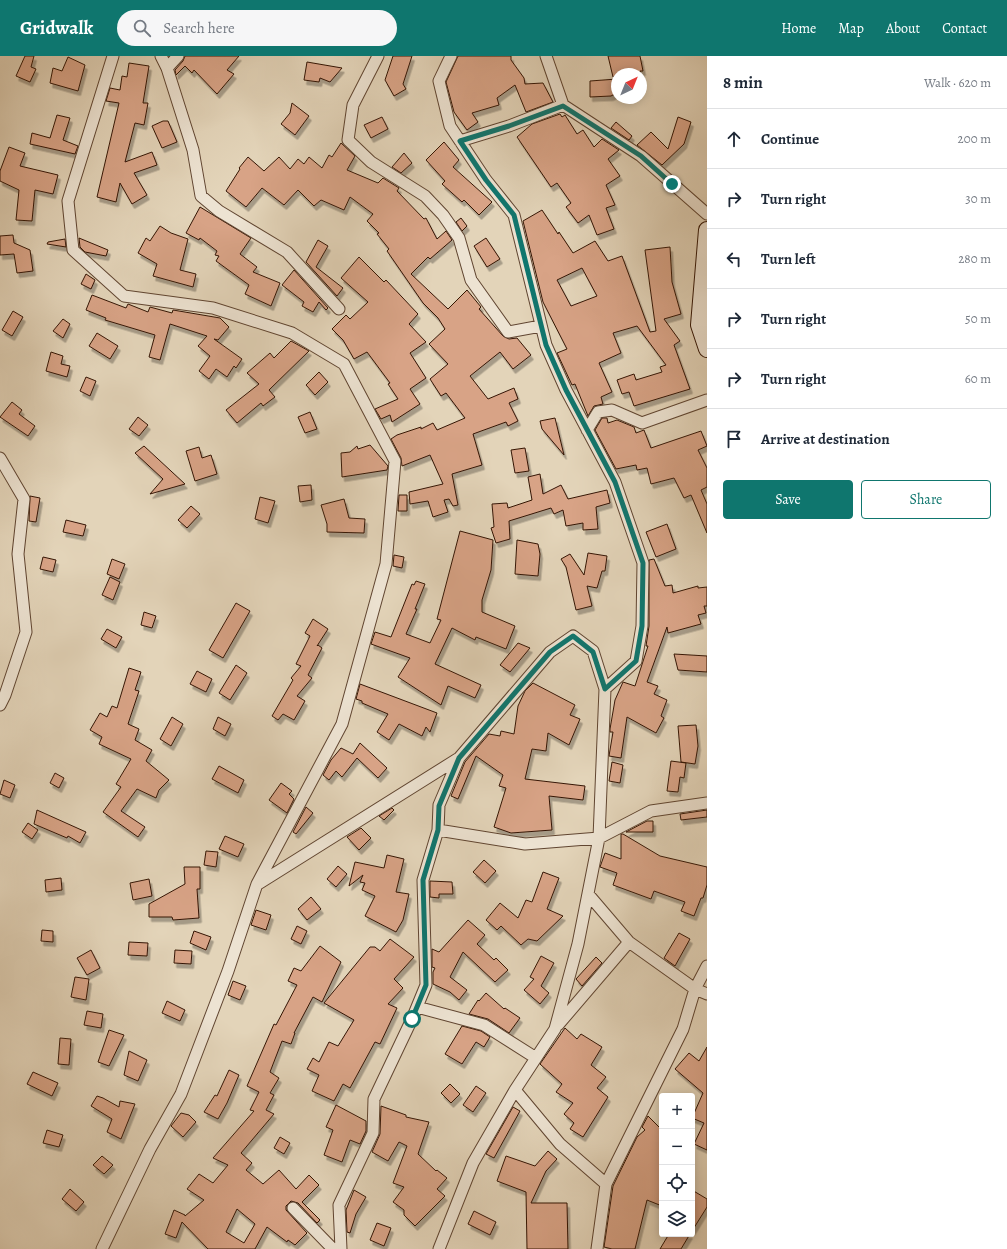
<!DOCTYPE html>
<html lang="en">
<head>
<meta charset="utf-8">
<style>
	:root { --surface:#fff; --page:#f6f6f7; --text:#1f2937; --muted:#747a83; --line:#e0e1e3; --accent:#0f766e }
	body { margin:0; font-family:Alegreya,serif; background:var(--page); color:var(--text) }
	.controls { position:absolute; right:12px; bottom:12px; display:grid; overflow:hidden; border-radius:4px; box-shadow:0 2px 10px #0003 }
	.controls button { width:36px; height:36px; display:grid; place-items:center; padding:0; border:0; border-bottom:1px solid var(--line); background:var(--surface); color:var(--text); font:20px sans-serif }
	.compass { position:absolute; left:611px; top:12px; width:36px; height:36px; border-radius:50%; background:var(--surface); box-shadow:0 2px 10px #0003; rotate:43deg }
	.stop { position:absolute; width:12px; height:12px; margin:-9px; border:3px solid #0f766e; border-radius:50%; background:#fff }
	.stop.end { background:#0f766e; border-color:#fff; box-shadow:0 1px 4px #0008 }
	.list { margin:0; padding:0; list-style:none }
	h2 { display:flex; justify-content:space-between; align-items:center; height:52px; margin:0; padding:0 16px; font-size:17px }
	h2 small { font-size:13px; font-weight:400; color:var(--muted) }
	.list li { display:grid; grid-template-columns:26px 1fr auto; gap:12px; align-items:center; box-sizing:border-box; height:60px; padding:0 16px; border-top:1px solid var(--line) }
	.list b { display:block; font-size:15px; white-space:nowrap }
	.list em { font-size:13px; font-style:normal; color:var(--muted) }
	.actions { display:flex; gap:8px; padding:12px 16px }
	.actions a { flex:1; padding:9px 0; border:1px solid var(--accent); border-radius:4px; text-align:center; font-size:14px; color:var(--accent) }
	.actions .main { background:var(--accent); color:#fff }
	.icon { flex:none; width:22px; height:22px; fill:none; stroke:currentColor; stroke-width:2; stroke-linecap:round; stroke-linejoin:round }
	.map { position:relative; flex:none; width:707px; height:1193px; overflow:hidden }
	header { display:flex; align-items:center; gap:24px; box-sizing:border-box; height:56px; padding:0 20px; background:var(--accent); color:#fff }
	header strong { font-size:19px }
	nav { display:flex; gap:22px; margin-inline-start:auto; font-size:14px }
	.search { width:280px; height:36px; background:var(--page); display:flex; align-items:center; gap:10px; box-sizing:border-box; padding:0 14px; border-radius:22px; color:var(--muted); font-size:15px }
	main { display:flex }
	aside { flex:1; background:var(--surface) }
	.map>svg:first-child { display:block }
</style>
</head>
<body>
<header>
<strong>Gridwalk</strong>
<div class="search"><svg class="icon" aria-label="search" viewBox="0 0 24 24"><circle cx="10" cy="10" r="6"/><path d="M15 15l6 6"/></svg>Search here</div>
<nav><a>Home</a><a>Map</a><a>About</a><a>Contact</a></nav>
</header>
<main>
<div class="map">
<svg width="707" height="1193" viewBox="0 0 707 1193">
	<defs>
		<filter id="shadow"><feDropShadow dx="2.5" dy="4.5" stdDeviation="0" flood-color="#0004"/></filter>
	</defs>
	<rect width="100%" height="100%" fill="#e3d4b9"/>
	<filter id="stains"><feTurbulence type="fractalNoise" baseFrequency=".005" numOctaves="4"/><feColorMatrix values="0 0 0 0 .2 0 0 0 0 .09 0 0 0 0 .02 0 0 0 .5 -.17"/></filter>
	<radialGradient id="worn" r=".72"><stop offset=".6" stop-color="#630" stop-opacity="0"/><stop offset="1" stop-color="#630" stop-opacity=".3"/></radialGradient>
	<!-- building -->
	<path fill="#d8a386" stroke="#341504" fill-rule="evenodd" filter="url(#shadow)" d="M 25,0 L 34,0 L 31,11 L 36,13 L 30,26 L 16,20 Z
		M 185,0 L 239,0 L 227,14 L 234,18 L 217,38 L 194,14 L 192,17 L 185,10 L 176,19 L 175,14 L 183,5 Z
		M 393,0 L 412,0 L 403,28 L 406,33 L 394,40 L 385,24 Z
		M 458,0 L 511,0 L 511,4 L 524,22 L 525,28 L 543,27 L 553,46 L 526,56 L 515,29 L 497,42 L 499,49 L 472,57 L 478,66 L 467,74 L 454,56 L 446,26 Z
		M 608,0 L 640,0 L 643,15 L 640,15 L 641,18 L 617,18 L 617,20 L 613,21 Z
		M 68,1 L 85,9 L 78,35 L 50,27 L 53,12 L 62,15 Z
		M 307,6 L 342,12 L 330,26 L 320,22 L 319,26 L 304,24 Z
		M 129,7 L 149,10 L 143,47 L 148,47 L 144,69 L 135,67 L 125,106 L 152,96 L 157,109 L 134,117 L 147,139 L 132,148 L 120,127 L 116,146 L 97,141 L 119,47 L 106,45 L 110,32 L 120,34 L 122,20 L 127,21 Z
		M 617,23 L 617,37 L 611,40 L 590,41 L 590,25 Z
		M 292,47 L 309,60 L 295,79 L 281,68 L 290,57 Z
		M 560,58 L 562,61 L 565,59 L 577,78 L 583,74 L 594,91 L 602,83 L 619,94 L 608,103 L 620,120 L 606,129 L 615,149 L 606,152 L 614,173 L 597,179 L 589,159 L 578,167 L 566,151 L 571,147 L 557,127 L 551,131 L 517,81 L 532,68 Z
		M 57,59 L 70,62 L 63,84 L 78,90 L 75,98 L 30,88 L 32,77 L 50,82 Z
		M 382,61 L 388,73 L 371,82 L 364,69 Z
		M 678,61 L 691,66 L 684,88 L 662,109 L 637,89 L 651,76 L 668,93 Z
		M 163,65 L 168,65 L 177,86 L 162,92 L 152,70 Z
		M 616,66 L 632,80 L 629,84 L 611,72 Z
		M 444,86 L 459,104 L 453,111 L 492,146 L 479,159 L 464,144 L 462,146 L 442,128 L 445,125 L 426,104 Z
		M 341,87 L 355,100 L 347,114 L 378,127 L 383,122 L 399,132 L 397,135 L 424,163 L 426,162 L 437,183 L 446,175 L 452,184 L 430,203 L 428,201 L 411,218 L 448,253 L 467,234 L 481,251 L 479,253 L 503,280 L 509,283 L 517,282 L 531,299 L 513,313 L 500,296 L 470,320 L 488,343 L 514,332 L 518,343 L 509,347 L 518,365 L 508,370 L 506,366 L 473,378 L 482,409 L 452,418 L 458,449 L 453,450 L 449,443 L 444,444 L 448,456 L 433,461 L 428,445 L 410,448 L 409,436 L 443,428 L 430,399 L 402,410 L 401,402 L 391,383 L 397,379 L 421,371 L 421,373 L 433,367 L 437,374 L 465,362 L 446,337 L 441,340 L 430,323 L 448,308 L 429,288 L 445,273 L 438,262 L 423,247 L 387,195 L 389,193 L 377,178 L 379,177 L 367,165 L 373,158 L 350,141 L 344,154 L 321,144 L 314,150 L 298,134 L 284,149 L 262,132 L 246,151 L 226,135 L 240,113 L 239,112 L 248,101 L 264,115 L 279,101 L 290,113 L 298,103 L 304,108 L 309,101 L 322,112 L 329,99 L 332,101 Z
		M 9,91 L 25,97 L 20,110 L 58,119 L 53,138 L 35,134 L 32,165 L 16,164 L 19,134 L 0,125 L 0,115 Z
		M 404,97 L 412,107 L 401,117 L 392,111 Z
		M 200,151 L 251,182 L 240,198 L 257,211 L 253,216 L 280,227 L 271,250 L 245,238 L 249,229 L 216,205 L 219,200 L 215,199 L 217,195 L 200,182 L 199,184 L 186,177 Z
		M 542,154 L 558,178 L 559,176 L 573,197 L 595,185 L 608,205 L 622,200 L 650,276 L 656,275 L 645,194 L 670,191 L 672,226 L 681,258 L 664,263 L 680,285 L 674,289 L 690,333 L 634,350 L 629,336 L 622,338 L 617,324 L 634,318 L 636,324 L 662,316 L 660,311 L 666,309 L 637,270 L 613,277 L 621,297 L 599,307 L 612,336 L 601,341 L 603,348 L 594,350 L 588,360 L 575,328 L 572,329 L 557,297 L 567,293 L 543,246 L 523,165 ZM 582,212 L 597,240 L 571,250 L 557,224 Z
		M 461,162 L 467,170 L 462,175 L 456,166 Z
		M 160,170 L 171,177 L 188,183 L 180,214 L 196,218 L 193,231 L 153,220 L 157,208 L 138,197 L 146,182 L 150,185 Z
		M 13,179 L 14,187 L 30,194 L 33,215 L 17,217 L 14,198 L 0,199 L 0,180 Z
		M 79,182 L 108,194 L 106,200 L 85,196 L 80,191 Z
		M 486,182 L 500,203 L 487,211 L 474,190 Z
		M 65,183 L 66,191 L 47,188 L 48,186 Z
		M 318,184 L 328,190 L 316,211 L 343,232 L 337,240 L 306,206 Z
		M 359,201 L 384,226 L 386,224 L 418,258 L 409,268 L 426,286 L 410,297 L 426,322 L 410,333 L 420,348 L 392,366 L 390,359 L 381,363 L 375,353 L 398,343 L 388,328 L 390,327 L 367,296 L 354,303 L 343,284 L 332,273 L 346,259 L 350,263 L 368,246 L 341,222 Z
		M 294,214 L 328,252 L 326,254 L 319,246 L 313,256 L 302,250 L 304,246 L 282,229 Z
		M 86,218 L 95,224 L 91,233 L 81,228 Z
		M 92,239 L 126,252 L 128,248 L 148,256 L 150,251 L 172,257 L 173,254 L 220,262 L 229,271 L 218,284 L 214,283 L 242,303 L 236,312 L 234,310 L 227,321 L 216,313 L 209,323 L 199,315 L 210,300 L 198,290 L 207,280 L 170,268 L 160,304 L 149,301 L 155,279 L 105,264 L 106,262 L 86,254 Z
		M 13,255 L 23,261 L 12,280 L 2,274 Z
		M 63,263 L 70,268 L 63,282 L 53,275 Z
		M 97,277 L 118,290 L 110,303 L 89,290 Z
		M 291,285 L 309,295 L 269,334 L 275,341 L 263,350 L 261,347 L 237,367 L 226,354 L 259,328 L 247,317 L 270,297 L 274,302 Z
		M 51,296 L 63,300 L 61,308 L 70,310 L 67,321 L 46,315 Z
		M 319,316 L 328,326 L 315,339 L 306,329 Z
		M 86,321 L 96,325 L 90,340 L 80,335 Z
		M 12,346 L 22,354 L 19,358 L 35,370 L 28,380 L 0,361 Z
		M 310,356 L 317,373 L 305,377 L 298,361 Z
		M 138,361 L 148,369 L 139,380 L 129,373 Z
		M 555,362 L 564,399 L 542,373 L 540,365 Z
		M 602,362 L 607,362 L 608,367 L 617,364 L 634,371 L 636,377 L 644,374 L 651,392 L 701,375 L 707,390 L 698,394 L 707,412 L 707,431 L 701,434 L 707,448 L 707,477 L 691,439 L 684,442 L 674,422 L 651,428 L 647,412 L 637,414 L 636,409 L 616,413 L 595,374 Z
		M 370,389 L 388,410 L 387,414 L 342,421 L 341,397 L 350,396 L 357,390 L 358,393 Z
		M 144,390 L 185,428 L 150,438 L 163,423 L 135,397 Z
		M 199,391 L 202,402 L 211,399 L 217,418 L 195,425 L 186,395 Z
		M 525,392 L 529,415 L 515,417 L 511,394 Z
		M 540,418 L 543,438 L 561,429 L 568,443 L 607,434 L 610,447 L 596,451 L 598,473 L 583,474 L 583,467 L 566,470 L 563,454 L 554,458 L 551,452 L 509,465 L 510,483 L 496,487 L 491,472 L 494,471 L 492,448 L 507,447 L 508,452 L 532,444 L 528,421 Z
		M 311,429 L 312,444 L 300,446 L 298,430 Z
		M 399,439 L 407,439 L 407,455 L 398,455 Z
		M 30,440 L 40,442 L 36,466 L 29,465 Z
		M 260,441 L 275,445 L 268,467 L 255,463 Z
		M 344,443 L 349,462 L 365,463 L 364,477 L 327,476 L 327,468 L 321,449 Z
		M 191,450 L 200,458 L 187,472 L 178,464 Z
		M 66,464 L 86,469 L 83,480 L 63,476 Z
		M 667,468 L 676,493 L 656,501 L 646,476 Z
		M 460,475 L 493,484 L 491,514 L 482,544 L 482,556 L 515,570 L 506,593 L 476,581 L 475,584 L 452,572 L 435,608 L 481,629 L 475,642 L 448,630 L 441,649 L 398,621 L 410,602 L 371,588 L 375,576 L 391,581 L 412,528 L 414,529 L 416,525 L 425,528 L 415,553 L 417,553 L 406,578 L 430,587 L 441,564 L 437,563 Z
		M 517,484 L 538,488 L 540,498 L 538,520 L 515,518 Z
		M 588,497 L 607,500 L 605,515 L 602,515 L 597,532 L 587,530 L 592,550 L 576,554 L 566,511 L 561,503 L 570,498 L 584,519 Z
		M 394,499 L 404,501 L 402,512 L 393,510 Z
		M 43,501 L 56,504 L 53,516 L 40,513 Z
		M 112,503 L 125,508 L 119,523 L 107,518 Z
		M 654,503 L 665,530 L 672,529 L 673,537 L 698,530 L 698,532 L 707,531 L 707,550 L 704,550 L 706,557 L 698,559 L 701,568 L 668,577 L 667,571 L 647,626 L 658,630 L 654,638 L 667,644 L 661,660 L 664,662 L 656,677 L 627,661 L 621,702 L 609,700 L 613,676 L 610,676 L 610,673 L 615,644 L 623,626 L 635,630 L 648,590 L 646,590 L 649,570 L 649,504 Z
		M 110,521 L 120,526 L 113,544 L 102,539 Z
		M 236,547 L 250,555 L 223,602 L 209,594 Z
		M 144,556 L 156,560 L 152,572 L 141,569 Z
		M 313,563 L 328,573 L 317,590 L 318,589 L 322,592 L 308,619 L 312,622 L 297,640 L 305,645 L 294,664 L 283,658 L 278,664 L 272,660 L 293,624 L 291,622 L 301,610 L 296,608 L 310,580 L 305,577 Z
		M 107,573 L 122,581 L 116,592 L 101,583 Z
		M 518,587 L 530,592 L 510,616 L 500,609 Z
		M 674,598 L 707,600 L 707,616 L 678,614 Z
		M 236,609 L 247,617 L 230,644 L 219,637 Z
		M 129,612 L 141,616 L 135,634 L 139,635 L 128,668 L 139,673 L 135,684 L 152,694 L 146,705 L 169,724 L 159,734 L 156,742 L 137,733 L 121,755 L 145,771 L 138,781 L 103,756 L 121,731 L 116,728 L 131,703 L 99,688 L 102,681 L 90,674 L 100,657 L 107,661 L 112,650 L 117,652 Z
		M 197,615 L 212,623 L 206,636 L 190,628 Z
		M 533,627 L 575,649 L 570,659 L 580,663 L 569,689 L 548,677 L 546,695 L 532,693 L 525,723 L 585,730 L 583,744 L 549,740 L 552,774 L 511,777 L 494,771 L 506,732 L 499,730 L 503,719 L 476,700 L 458,743 L 451,740 L 465,706 L 489,678 L 500,680 L 501,675 L 514,678 L 518,650 L 525,635 Z
		M 360,628 L 437,657 L 430,676 L 426,671 L 422,680 L 399,668 L 389,684 L 377,676 L 388,658 L 362,647 L 362,645 L 356,643 Z
		M 172,661 L 183,668 L 171,690 L 160,683 Z
		M 218,661 L 231,668 L 225,680 L 213,673 Z
		M 696,669 L 698,690 L 695,708 L 681,706 L 678,670 Z
		M 360,687 L 387,712 L 378,722 L 357,702 L 342,721 L 336,715 L 329,724 L 323,719 L 331,704 L 341,692 L 353,698 Z
		M 671,705 L 686,707 L 684,722 L 680,721 L 678,736 L 667,735 Z
		M 612,706 L 623,709 L 620,727 L 609,725 Z
		M 219,710 L 244,724 L 238,737 L 212,723 Z
		M 55,717 L 64,722 L 59,732 L 50,727 Z
		M 4,724 L 15,729 L 10,742 L 0,738 Z
		M 281,727 L 292,735 L 289,738 L 294,743 L 287,757 L 269,744 Z
		M 306,751 L 313,757 L 296,778 L 293,776 Z
		M 392,752 L 394,754 L 384,764 L 379,760 Z
		M 37,754 L 86,776 L 80,787 L 68,780 L 67,782 L 34,768 Z
		M 707,754 L 707,761 L 681,764 L 680,758 Z
		M 647,765 L 653,765 L 653,776 L 626,776 Z
		M 28,767 L 38,774 L 32,783 L 22,776 Z
		M 361,772 L 371,782 L 359,794 L 347,781 Z
		M 621,778 L 623,778 L 660,800 L 707,811 L 707,829 L 703,842 L 701,842 L 694,860 L 681,855 L 685,846 L 654,835 L 651,843 L 613,829 L 617,817 L 600,811 L 605,797 L 621,803 Z
		M 225,780 L 244,788 L 238,801 L 219,793 Z
		M 206,795 L 218,796 L 216,811 L 204,809 Z
		M 387,799 L 404,803 L 396,836 L 409,838 L 403,864 L 396,876 L 365,860 L 375,840 L 362,834 L 365,827 L 360,826 L 363,819 L 349,830 L 355,806 L 384,812 Z
		M 484,804 L 496,815 L 485,827 L 473,816 Z
		M 338,810 L 347,818 L 336,831 L 327,823 Z
		M 184,811 L 200,811 L 200,833 L 197,833 L 199,862 L 173,864 L 172,861 L 149,861 L 149,848 L 185,828 Z
		M 543,816 L 559,822 L 547,853 L 563,860 L 537,885 L 528,883 L 521,889 L 501,870 L 497,874 L 486,864 L 500,847 L 518,862 L 526,844 L 532,846 Z
		M 61,822 L 62,834 L 46,836 L 45,824 Z
		M 149,823 L 152,840 L 133,844 L 130,827 Z
		M 430,825 L 452,826 L 453,838 L 439,838 L 439,842 L 430,841 Z
		M 311,841 L 321,853 L 307,864 L 298,853 Z
		M 256,854 L 271,859 L 266,874 L 251,869 Z
		M 468,864 L 485,879 L 477,888 L 494,904 L 496,902 L 508,914 L 495,926 L 463,896 L 450,921 L 467,934 L 459,944 L 450,936 L 433,928 L 433,916 L 435,912 L 432,911 L 432,893 L 439,896 Z
		M 297,870 L 307,875 L 301,888 L 291,883 Z
		M 42,874 L 53,875 L 53,886 L 41,885 Z
		M 194,875 L 211,881 L 206,894 L 190,887 Z
		M 679,877 L 690,883 L 675,910 L 664,902 Z
		M 390,883 L 414,901 L 394,923 L 403,932 L 388,948 L 397,952 L 380,988 L 375,986 L 350,1032 L 343,1028 L 334,1045 L 312,1035 L 319,1019 L 307,1013 L 313,1002 L 319,1006 L 329,986 L 338,990 L 354,964 L 324,947 L 370,891 L 375,891 L 380,895 Z
		M 129,886 L 148,887 L 147,900 L 128,899 Z
		M 320,890 L 341,906 L 322,946 L 313,941 L 294,977 L 295,977 L 291,988 L 282,985 L 270,1016 L 279,1022 L 270,1037 L 274,1039 L 266,1054 L 274,1058 L 241,1097 L 252,1107 L 246,1114 L 263,1128 L 279,1114 L 296,1133 L 309,1119 L 319,1129 L 302,1146 L 320,1164 L 317,1167 L 298,1147 L 291,1145 L 286,1150 L 286,1154 L 307,1177 L 295,1189 L 288,1184 L 287,1186 L 267,1171 L 255,1193 L 208,1193 L 182,1166 L 176,1182 L 165,1178 L 174,1154 L 185,1159 L 185,1160 L 204,1144 L 187,1133 L 199,1118 L 213,1127 L 228,1109 L 213,1102 L 254,1055 L 250,1054 L 259,1036 L 247,1030 L 274,968 L 276,969 L 297,929 L 288,925 L 294,912 L 301,915 ZM 237,1153 L 255,1168 L 244,1187 L 226,1176 Z
		M 91,894 L 100,912 L 87,919 L 77,902 Z
		M 175,894 L 192,895 L 191,908 L 174,907 Z
		M 541,900 L 554,907 L 541,930 L 549,937 L 540,948 L 524,934 L 534,923 L 530,921 Z
		M 596,901 L 602,907 L 582,930 L 576,923 Z
		M 75,921 L 89,923 L 86,944 L 71,941 Z
		M 233,925 L 246,930 L 240,944 L 228,939 Z
		M 486,937 L 504,953 L 505,952 L 520,962 L 509,977 L 488,963 L 469,958 L 478,944 L 479,945 Z
		M 167,945 L 185,954 L 180,965 L 162,957 Z
		M 87,955 L 103,958 L 101,972 L 84,969 Z
		M 462,970 L 481,975 L 490,981 L 484,991 L 476,986 L 462,1008 L 445,998 Z
		M 565,972 L 577,983 L 581,978 L 602,991 L 591,1009 L 606,1021 L 597,1032 L 608,1041 L 583,1081 L 570,1073 L 574,1067 L 564,1058 L 573,1047 L 556,1036 L 562,1028 L 540,1008 Z
		M 109,974 L 124,979 L 109,1010 L 98,1006 Z
		M 60,982 L 71,983 L 69,1009 L 58,1008 Z
		M 707,991 L 707,1094 L 694,1088 L 704,1067 L 692,1062 L 703,1037 L 675,1013 L 689,997 L 699,1005 Z
		M 129,995 L 147,1004 L 138,1025 L 124,1019 Z
		M 229,1014 L 239,1019 L 227,1047 L 218,1063 L 204,1056 L 215,1039 L 217,1040 Z
		M 33,1016 L 58,1027 L 52,1040 L 27,1028 Z
		M 450,1028 L 460,1038 L 451,1047 L 441,1037 Z
		M 476,1030 L 486,1037 L 473,1056 L 463,1049 Z
		M 97,1040 L 103,1042 L 119,1051 L 120,1045 L 135,1048 L 121,1083 L 107,1076 L 112,1063 L 91,1050 Z
		M 336,1049 L 366,1065 L 366,1075 L 360,1088 L 350,1084 L 342,1106 L 324,1099 L 333,1074 L 326,1071 Z
		M 381,1050 L 406,1059 L 406,1061 L 429,1066 L 418,1098 L 436,1115 L 437,1114 L 447,1122 L 437,1133 L 445,1140 L 415,1170 L 404,1159 L 404,1154 L 393,1146 L 404,1131 L 393,1127 L 407,1090 L 399,1086 L 388,1105 L 372,1096 L 380,1078 Z
		M 513,1051 L 520,1055 L 494,1102 L 486,1098 Z
		M 181,1057 L 189,1059 L 196,1066 L 183,1081 L 171,1070 Z
		M 648,1060 L 662,1074 L 662,1150 L 647,1144 L 635,1193 L 612,1193 L 604,1191 L 613,1130 L 637,1081 L 645,1074 L 642,1071 Z
		M 47,1074 L 63,1079 L 59,1091 L 43,1087 Z
		M 280,1081 L 290,1087 L 284,1098 L 274,1092 Z
		M 548,1095 L 557,1103 L 546,1115 L 531,1147 L 567,1147 L 568,1193 L 527,1193 L 526,1136 L 497,1125 L 506,1100 L 535,1110 Z
		M 102,1100 L 113,1109 L 104,1118 L 93,1109 Z
		M 70,1133 L 84,1146 L 76,1155 L 62,1143 Z
		M 354,1134 L 366,1141 L 356,1158 L 350,1177 L 347,1176 L 346,1154 Z
		M 692,1134 L 707,1143 L 707,1151 L 692,1175 Z
		M 474,1155 L 496,1166 L 490,1179 L 468,1168 Z
		M 377,1167 L 391,1172 L 384,1190 L 370,1184 Z
		M 669,1178 L 690,1178 L 681,1193 L 660,1193 Z"/>
	<g fill="none" stroke-linecap="round" stroke-linejoin="round">
		<defs>
			<path id="street" d="M 161,0 L 167,12 L 193,94 L 201,140 L 219,155 L 287,196 L 339,253
				M 378,0 L 353,49 L 348,84 L 371,106 L 425,140 L 443,159 L 459,182 L 471,224 L 508,276 L 541,270
				M 451,0 L 439,25 L 450,70 L 486,124 L 514,159 L 546,289 L 566,334 L 615,426 L 643,507 L 642,570 L 636,605 L 605,633
				M 546,0 L 563,49 L 641,100 L 707,158
				M 167,12 L 178,0
				M 460,85 L 509,70 L 563,49
				M 587,374 L 598,356 L 612,354 L 642,367 L 707,344
				M 0,402 L 24,443 L 18,498 L 26,576 L 5,639 L 0,649
				M 438,774 L 525,788 L 599,782 L 651,755 L 707,747
				M 258,828 L 459,702 L 550,596 L 573,580 L 593,595 L 605,633 L 599,782 L 578,888 L 555,973 L 515,1034 L 473,1107 L 439,1193
				M 588,838 L 629,886 L 695,933 L 707,938
				M 417,951 L 484,969 L 536,1002
				M 558,969 L 629,886
				M 515,1034 L 560,1088 L 606,1128
				M 293,1152 L 333,1193
				M 102,1193 L 150,1093 L 181,1038 L 228,915 L 257,828 L 342,668 L 386,508 L 395,405 L 344,308 L 292,277 L 213,252 L 124,240 L 73,194 L 68,145 L 113,0
				M 341,1193 L 339,1149 L 373,1077 L 374,1043 L 412,963 L 426,929 L 423,824 L 438,774 L 439,749 L 459,702
				M 597,1193 L 606,1128 L 683,973 L 695,933 L 707,910"/>
			<path id="secondary" d="M 707,174 L 699,269 L 707,293"/>
		</defs>
		<!-- street casing -->
		<use href="#street" stroke="#604531" stroke-width="13"/>
		<!-- secondary casing -->
		<use href="#secondary" stroke="#341504" stroke-width="18"/>
		<!-- street -->
		<use href="#street" stroke="#ede3d2" stroke-width="11"/>
		<!-- secondary -->
		<use href="#secondary" stroke="#ede3d2" stroke-width="16"/>
	</g>
	<g fill="none" stroke-linecap="round" stroke-linejoin="round">
		<!-- route -->
		<path stroke="#0f766e" stroke-width="5" d="M 412,963 L 426,929 L 423,824 L 438,774 L 439,750 L 459,702 L 550,596 L 573,580 L 593,596 L 605,633 L 636,605 L 642,570 L 643,507 L 615,426 L 566,334 L 546,289 L 514,159 L 486,124 L 460,85 L 509,70 L 563,50 L 641,100 L 672,128"/>
	</g>
	<rect width="100%" height="100%" filter="url(#stains)"/>
	<rect width="100%" height="100%" fill="url(#worn)"/>
</svg>
<div class="controls">
<button>+</button>
<button>−</button>
<button><svg class="icon" aria-label="locate" viewBox="0 0 24 24"><circle cx="12" cy="12" r="6"/><path d="M12 2v4M12 18v4M2 12h4M18 12h4"/></svg></button>
<button><svg class="icon" aria-label="layers" viewBox="0 0 24 24"><path d="M12 4l9 5-9 5-9-5zM3 14l9 5 9-5"/></svg></button>
</div>
<svg class="compass" viewBox="-18 -18 36 36"><path d="M0-13l5 13h-10z" fill="#e53935"/><path d="M0 13l5-13h-10z" fill="#747a83"/></svg>
<div class="stop" style="left:412px;top:963px"></div>
<div class="stop end" style="left:672px;top:128px"></div>
</div>
<aside>
<h2>8 min<small>Walk · 620 m</small></h2>
<ul class="list">
<li><svg class="icon" aria-label="ahead" viewBox="0 0 24 24"><path d="M12 20V5M6 11l6-6 6 6"/></svg><div><b>Continue</b></div><em>200 m</em></li>
<li><svg class="icon" aria-label="right" viewBox="0 0 24 24"><path d="M7 20v-9h11M14 6l5 5-5 5"/></svg><div><b>Turn right</b></div><em>30 m</em></li>
<li><svg class="icon" aria-label="left" viewBox="0 0 24 24"><path d="M17 20v-9H6M10 6l-5 5 5 5"/></svg><div><b>Turn left</b></div><em>280 m</em></li>
<li><svg class="icon" aria-label="right" viewBox="0 0 24 24"><path d="M7 20v-9h11M14 6l5 5-5 5"/></svg><div><b>Turn right</b></div><em>50 m</em></li>
<li><svg class="icon" aria-label="right" viewBox="0 0 24 24"><path d="M7 20v-9h11M14 6l5 5-5 5"/></svg><div><b>Turn right</b></div><em>60 m</em></li>
<li><svg class="icon" aria-label="arrive" viewBox="0 0 24 24"><path d="M6 21V4h12l-3 4 3 4H6"/></svg><div><b>Arrive at destination</b></div></li>
</ul>
<div class="actions"><a class="main">Save</a><a>Share</a></div>
</aside>
</main>
</body>
</html>
